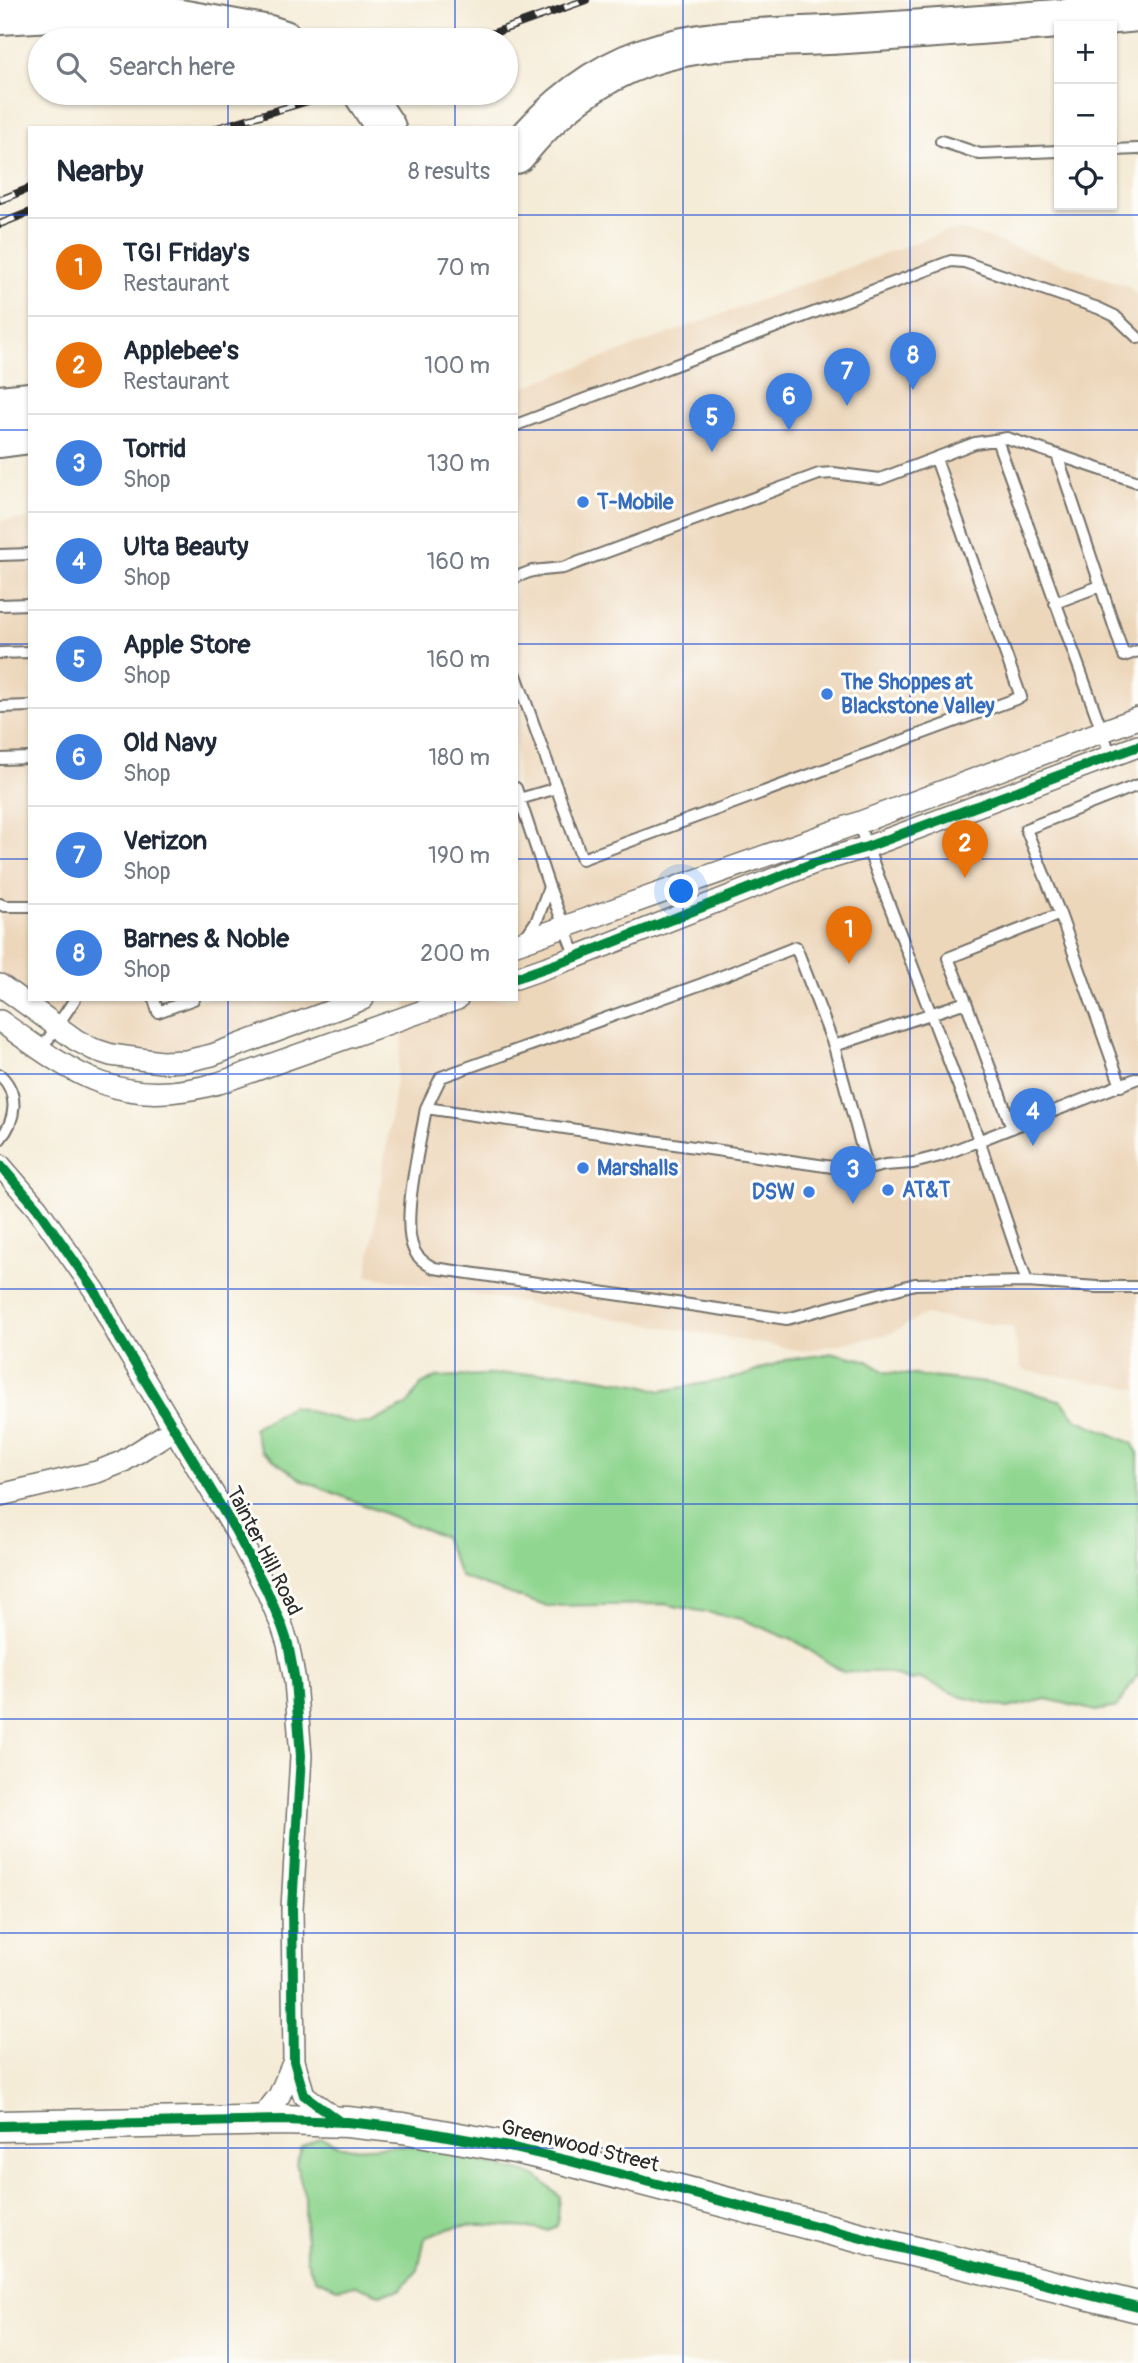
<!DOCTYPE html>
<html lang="en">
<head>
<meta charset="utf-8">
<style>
	:root { --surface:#fff; --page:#f6f6f7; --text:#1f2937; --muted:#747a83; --line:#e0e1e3; --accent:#b5179e }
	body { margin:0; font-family:Pangolin,sans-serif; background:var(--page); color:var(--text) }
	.controls { position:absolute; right:21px; top:21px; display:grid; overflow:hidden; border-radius:0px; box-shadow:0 2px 5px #0004 }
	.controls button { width:63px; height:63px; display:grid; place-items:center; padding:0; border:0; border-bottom:2px solid var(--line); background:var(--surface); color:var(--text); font:35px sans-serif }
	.you { position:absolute; left:682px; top:892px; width:24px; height:24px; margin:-18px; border:5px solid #fff; border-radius:50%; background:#1a73e8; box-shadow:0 0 0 10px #1a73e833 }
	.badge { display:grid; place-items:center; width:46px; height:46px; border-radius:50%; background:var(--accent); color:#fff; font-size:23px; font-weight:700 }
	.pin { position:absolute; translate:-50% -58px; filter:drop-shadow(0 2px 4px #0008) }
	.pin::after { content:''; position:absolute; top:37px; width:24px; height:21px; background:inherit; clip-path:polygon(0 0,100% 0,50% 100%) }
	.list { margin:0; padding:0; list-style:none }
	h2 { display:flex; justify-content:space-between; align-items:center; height:91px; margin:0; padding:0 28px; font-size:30px }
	h2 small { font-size:23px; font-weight:400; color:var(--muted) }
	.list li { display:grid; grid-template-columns:46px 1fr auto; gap:21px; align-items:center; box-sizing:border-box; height:98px; padding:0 28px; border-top:2px solid var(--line) }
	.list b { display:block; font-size:26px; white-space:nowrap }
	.list p { margin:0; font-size:23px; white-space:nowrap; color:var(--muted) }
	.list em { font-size:23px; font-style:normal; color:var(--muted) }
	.icon { flex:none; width:38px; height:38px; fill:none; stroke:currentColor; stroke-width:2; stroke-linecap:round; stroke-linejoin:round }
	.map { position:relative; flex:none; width:1138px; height:2363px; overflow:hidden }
	.search { position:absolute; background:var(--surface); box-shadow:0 2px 5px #0004; left:28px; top:28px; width:490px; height:77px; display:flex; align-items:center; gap:18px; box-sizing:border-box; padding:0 24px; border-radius:38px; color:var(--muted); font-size:26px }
	.panel { position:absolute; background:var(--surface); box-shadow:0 2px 5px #0004; left:28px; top:126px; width:490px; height:875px; border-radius:0px }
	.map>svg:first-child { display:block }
</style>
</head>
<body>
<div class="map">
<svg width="1138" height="2363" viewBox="0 0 1138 2363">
	<rect width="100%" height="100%" fill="#fdfcf7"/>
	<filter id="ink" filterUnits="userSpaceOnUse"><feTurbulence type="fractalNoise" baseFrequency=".0143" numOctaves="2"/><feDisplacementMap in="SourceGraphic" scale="14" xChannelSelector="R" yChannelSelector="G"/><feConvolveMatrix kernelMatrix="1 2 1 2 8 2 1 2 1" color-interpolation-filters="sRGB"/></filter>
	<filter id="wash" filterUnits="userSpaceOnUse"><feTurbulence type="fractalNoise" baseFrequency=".00686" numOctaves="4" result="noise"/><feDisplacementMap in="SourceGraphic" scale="28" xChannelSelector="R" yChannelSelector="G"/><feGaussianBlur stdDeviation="1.57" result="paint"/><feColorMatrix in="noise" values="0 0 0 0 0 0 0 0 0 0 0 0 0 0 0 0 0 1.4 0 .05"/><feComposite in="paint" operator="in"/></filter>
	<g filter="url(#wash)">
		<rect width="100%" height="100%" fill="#f5ecd8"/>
		<!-- built -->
		<path fill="#edd7bb" d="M 961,229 L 1130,287 L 1138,297 L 1138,1389 L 1022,1370 L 1012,1327 L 923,1315 L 890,1334 L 804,1351 L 367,1276 L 408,999 L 516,999 L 516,390 L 944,232 Z
			M 30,519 L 30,999 L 363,999 L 212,1055 L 111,1055 L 0,985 L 0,521 Z"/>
		<!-- green -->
		<path fill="#90d690" stroke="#5e805e" stroke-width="2" d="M 834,1353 L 866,1360 L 885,1372 L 1004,1385 L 1062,1401 L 1076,1419 L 1132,1443 L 1138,1453 L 1138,1674 L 1117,1707 L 1096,1711 L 1046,1699 L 1008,1708 L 962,1697 L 918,1678 L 911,1681 L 885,1672 L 843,1672 L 797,1642 L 741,1619 L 664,1604 L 545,1606 L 461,1577 L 443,1537 L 304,1481 L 261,1451 L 253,1428 L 291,1406 L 355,1424 L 373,1422 L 407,1405 L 421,1385 L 436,1377 L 564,1372 L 642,1385 L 661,1391 L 740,1377 L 786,1360 Z
			M 320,2138 L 347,2148 L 410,2145 L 463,2157 L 537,2176 L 560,2197 L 557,2226 L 548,2230 C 508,2227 460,2217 425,2238 L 418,2270 L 400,2290 L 379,2294 L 356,2285 L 337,2288 L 315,2279 L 306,2259 L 305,2197 L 296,2164 L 302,2147 Z"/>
	</g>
	<g filter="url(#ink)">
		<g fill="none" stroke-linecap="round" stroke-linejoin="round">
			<defs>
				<path id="lane" d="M 941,141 L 980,154 L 1059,151
					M 1112,150 L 1138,149
					M 516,425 L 951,261 L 964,262 L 1098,308 L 1115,316 L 1138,338
					M 997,440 L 1111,756
					M 1057,455 L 1124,656 L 1138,651
					M 0,555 L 30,554
					M 516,577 L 532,571 L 563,568 L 819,474 L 833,473 L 880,479 L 975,443 L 1007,438 L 1138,482
					M 1055,603 L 1100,586
					M 0,605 L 30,604
					M 0,653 L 30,652
					M 516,675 L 582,859 L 1021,697 L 936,459
					M 0,707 L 30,706
					M 0,759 L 30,758
					M 516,788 L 549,887 L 576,957
					M 516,800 L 557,788
					M 858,823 L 979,1140 L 1027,1282 L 1097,1287 L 1138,1287
					M 0,904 L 4,906 L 30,906
					M 525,938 L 537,920 L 549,887
					M 154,999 L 158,1012 L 194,999
					M 966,1002 L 1012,1128
					M 834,1046 L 966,1002 L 948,958 L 1060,914
					M 41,1050 L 75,999
					M 0,1075 C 19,1093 17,1119 0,1139
					M 1121,1086 L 1060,914 L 1026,829 L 1138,785
					M 426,1108 L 441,1077 L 702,984 L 796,947 L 834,1046 L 868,1170
					M 1027,1282 L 915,1284 L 787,1319 L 434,1268 C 426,1264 418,1259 414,1250 C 400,1223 421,1140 426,1108 L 860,1171 L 885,1165 L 913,1163 L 940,1156 L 1138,1078"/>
				<path id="street" d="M 516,944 L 858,823 L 1138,718
					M 516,978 L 576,957 L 814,863 L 867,847 L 1138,746
					M 0,985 L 76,1040 L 93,1049 L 111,1055 L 161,1062 L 186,1061 L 212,1055 L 363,999
					M 0,1021 C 76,1076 121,1110 219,1083 L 457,999
					M 0,1165 L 37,1208 L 95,1291 L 120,1339 L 235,1530 L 267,1591 L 282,1626 L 288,1644 L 295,1681 L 301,1756 L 292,1908 L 294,2061 L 304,2095 L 340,2122
					M 0,1495 L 97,1472 L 122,1462 L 174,1429
					M 260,2120 L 279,2096 L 294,2061"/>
				<path id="secondary" d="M 0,2126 L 282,2120 L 347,2122 L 403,2128 L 514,2148 L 570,2161 L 884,2244 L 1138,2307"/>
				<path id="highway" d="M 0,15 L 69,11 L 163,16 L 269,35 L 284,40
					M 363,93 L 386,128
					M 516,154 C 550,111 594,75 646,57 C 710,35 780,38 846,34 C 944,28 1041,21 1138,12
					M 0,405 L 30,402
					M 0,438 L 30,434"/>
			</defs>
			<!-- lane casing -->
			<use href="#lane" stroke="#726f68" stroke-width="14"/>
			<!-- street casing -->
			<use href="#street" stroke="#726f68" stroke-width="24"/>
			<!-- secondary casing -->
			<use href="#secondary" stroke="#726f68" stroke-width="33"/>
			<!-- highway casing -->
			<use href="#highway" stroke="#726f68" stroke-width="42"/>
			<!-- lane -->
			<use href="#lane" stroke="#fff" stroke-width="10"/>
			<!-- street -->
			<use href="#street" stroke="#fff" stroke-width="21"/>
			<!-- secondary -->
			<use href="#secondary" stroke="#fff" stroke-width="30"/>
			<!-- highway -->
			<use href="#highway" stroke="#fff" stroke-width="38"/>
			<defs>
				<path id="rail" d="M 474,40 L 586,0
					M 217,128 L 332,94
					M 0,200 L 30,188
					M 0,224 L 30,212"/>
			</defs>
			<!-- rail casing -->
			<use href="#rail" stroke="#2b2b2b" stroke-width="8"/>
			<!-- rail -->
			<use href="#rail" stroke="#fdfcf7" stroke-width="5" stroke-dasharray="16" stroke-linecap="butt"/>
			<defs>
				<path id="cycleway" d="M 516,978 L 576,957 L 814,863 L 867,847 L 1138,746
					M 0,1165 L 37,1208 L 95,1291 L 120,1339 L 235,1530 L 267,1591 L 282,1626 L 288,1644 L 295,1681 L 301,1756 L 292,1908 L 294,2061 L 304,2095 L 340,2122
					M 0,2126 L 282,2120 L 347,2122 L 403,2128 L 514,2148 L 570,2161 L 884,2244 L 1138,2307"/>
			</defs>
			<!-- cycleway casing -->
			<use href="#cycleway" stroke="#fdfcf7" stroke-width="15"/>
			<!-- cycleway -->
			<use href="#cycleway" stroke="#00873e" stroke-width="10"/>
		</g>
	</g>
	<!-- grid -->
	<path fill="none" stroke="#1d4ed8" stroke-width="2" stroke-opacity="0.55" d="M 228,0 L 228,40M 455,0 L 455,40M 683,0 L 683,2363M 910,0 L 910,2363M 228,93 L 228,128M 455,93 L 455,128M 0,215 L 30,215M 516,215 L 1138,215M 0,430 L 30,430M 516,430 L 1138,430M 0,644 L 30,644M 516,644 L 1138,644M 0,859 L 30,859M 516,859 L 1138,859M 228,999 L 228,2363M 455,999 L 455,2363M 0,1074 L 1138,1074M 0,1289 L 1138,1289M 0,1504 L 1138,1504M 0,1719 L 1138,1719M 0,1933 L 1138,1933M 0,2148 L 1138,2148"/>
	<!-- markers -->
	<g fill="#3f7fe0" stroke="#fdfcf7" stroke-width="2.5">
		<circle cx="583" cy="502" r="7"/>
		<circle cx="827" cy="694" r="7"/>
		<circle cx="583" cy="1168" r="7"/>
		<circle cx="888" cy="1190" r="7"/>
		<circle cx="809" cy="1192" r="7"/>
	</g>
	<g text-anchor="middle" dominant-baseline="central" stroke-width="6" stroke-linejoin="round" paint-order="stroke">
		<!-- shop labels -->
		<g font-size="21" font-weight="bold" fill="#366cbe" stroke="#fdfcf7" text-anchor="start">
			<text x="597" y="502">T-Mobile</text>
			<text x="841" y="682">The Shoppes at<tspan x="841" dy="24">Blackstone Valley</tspan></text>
			<text x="597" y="1168">Marshalls</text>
			<text x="902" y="1190">AT&amp;T</text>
			<text x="795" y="1192" text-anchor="end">DSW</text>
		</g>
		<!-- street labels -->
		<g font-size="21" fill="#2b2b2b" stroke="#fdfcf7">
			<text transform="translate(264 1551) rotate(63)">Tainter Hill Road</text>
			<text transform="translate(580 2146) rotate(14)">Greenwood Street</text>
		</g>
	</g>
</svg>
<div class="controls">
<button>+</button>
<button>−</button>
<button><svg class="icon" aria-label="locate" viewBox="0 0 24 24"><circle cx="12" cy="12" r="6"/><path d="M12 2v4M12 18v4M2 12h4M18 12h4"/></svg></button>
</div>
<div class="you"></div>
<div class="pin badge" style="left:849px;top:964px;background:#e8710a">1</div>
<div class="pin badge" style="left:965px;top:878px;background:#e8710a">2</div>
<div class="pin badge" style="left:853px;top:1204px;background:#3f7fe0">3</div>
<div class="pin badge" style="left:1033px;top:1146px;background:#3f7fe0">4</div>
<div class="pin badge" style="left:712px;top:452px;background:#3f7fe0">5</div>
<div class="pin badge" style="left:789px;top:431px;background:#3f7fe0">6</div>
<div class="pin badge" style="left:847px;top:406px;background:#3f7fe0">7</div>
<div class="pin badge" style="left:913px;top:390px;background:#3f7fe0">8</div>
<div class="search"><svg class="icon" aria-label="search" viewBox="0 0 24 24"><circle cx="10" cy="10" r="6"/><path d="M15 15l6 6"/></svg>Search here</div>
<section class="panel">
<h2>Nearby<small>8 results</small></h2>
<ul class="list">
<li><span class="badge" style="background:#e8710a">1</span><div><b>TGI Friday's</b><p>Restaurant</p></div><em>70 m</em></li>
<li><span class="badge" style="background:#e8710a">2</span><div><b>Applebee's</b><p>Restaurant</p></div><em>100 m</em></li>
<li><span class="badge" style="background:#3f7fe0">3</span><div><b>Torrid</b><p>Shop</p></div><em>130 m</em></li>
<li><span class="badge" style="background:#3f7fe0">4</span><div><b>Ulta Beauty</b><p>Shop</p></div><em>160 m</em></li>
<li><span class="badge" style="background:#3f7fe0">5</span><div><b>Apple Store</b><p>Shop</p></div><em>160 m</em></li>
<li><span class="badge" style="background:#3f7fe0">6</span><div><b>Old Navy</b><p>Shop</p></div><em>180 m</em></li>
<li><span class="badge" style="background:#3f7fe0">7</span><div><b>Verizon</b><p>Shop</p></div><em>190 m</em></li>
<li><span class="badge" style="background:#3f7fe0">8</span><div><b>Barnes &amp; Noble</b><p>Shop</p></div><em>200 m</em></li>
</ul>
</section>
</div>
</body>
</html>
